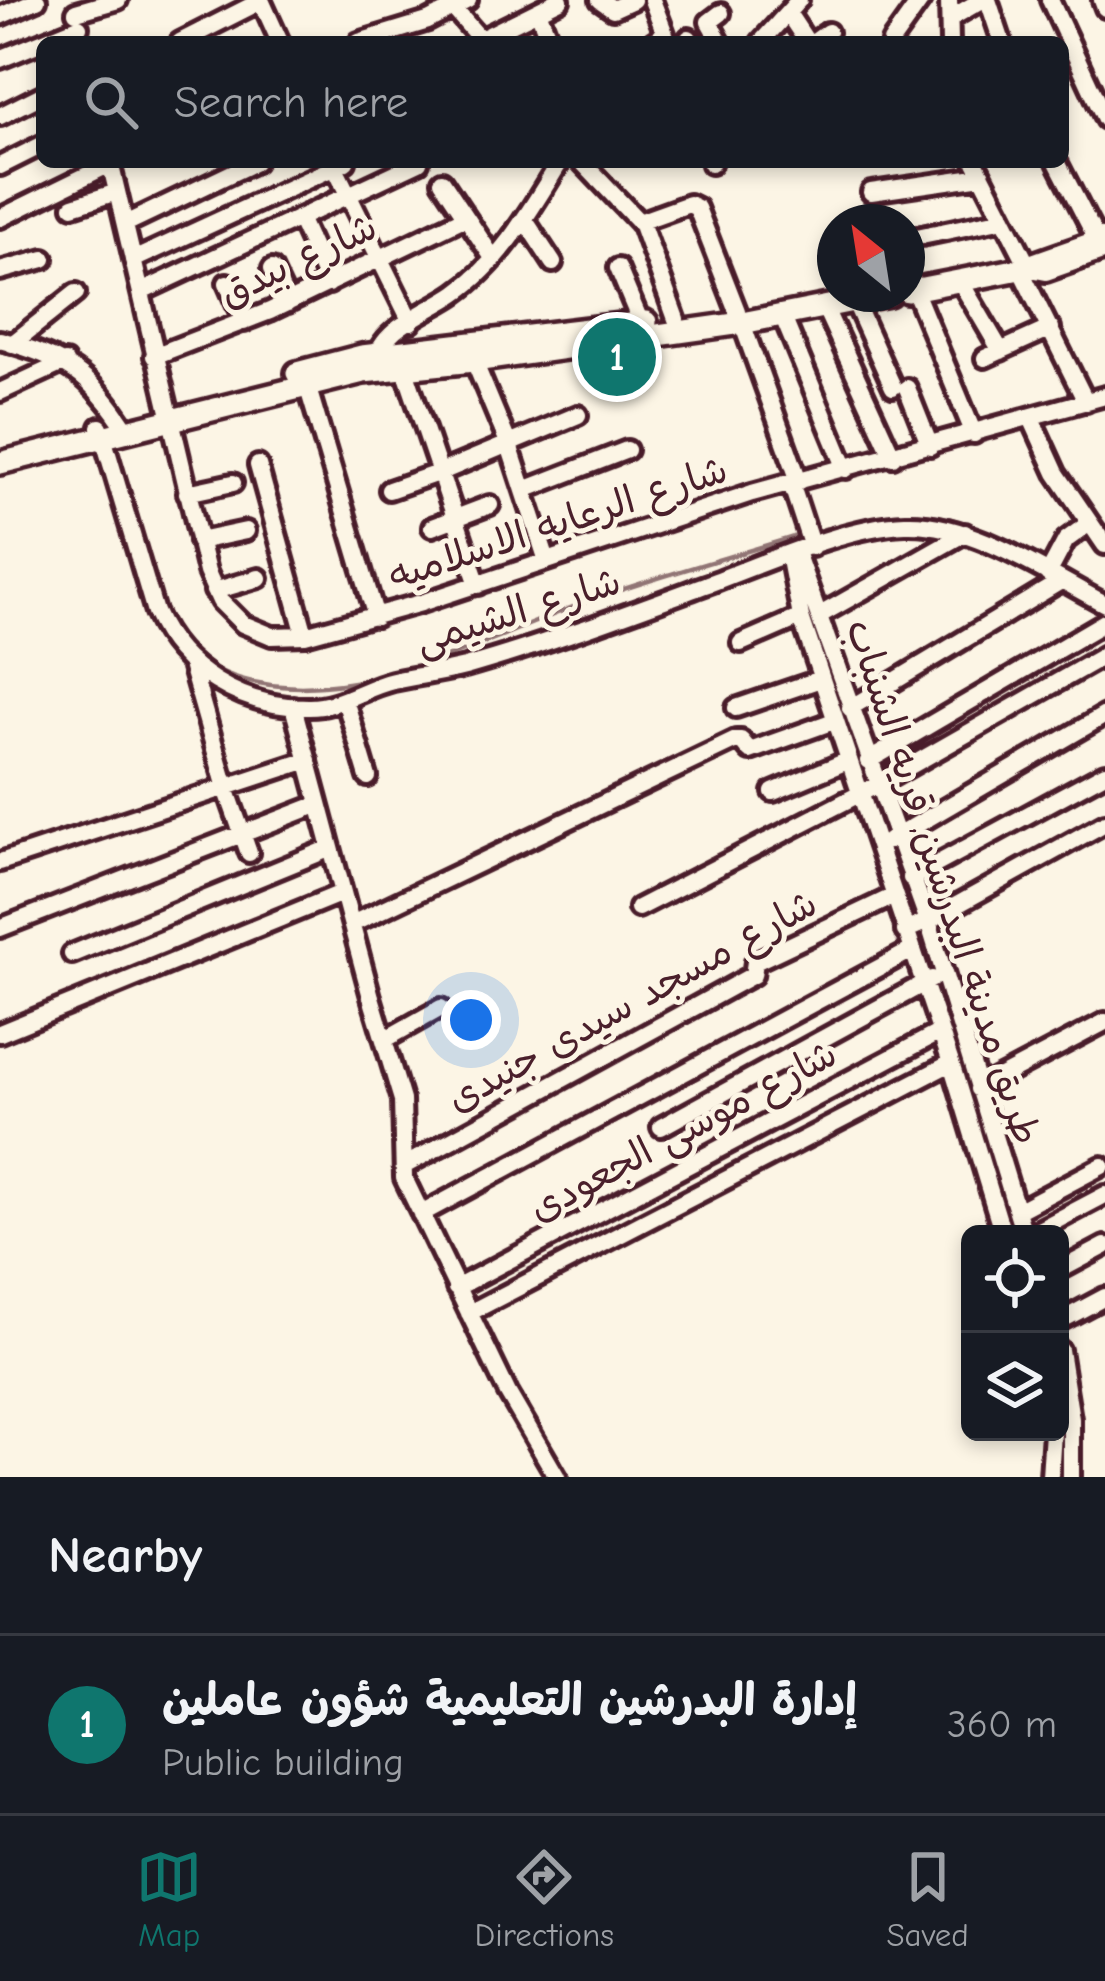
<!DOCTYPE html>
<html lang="en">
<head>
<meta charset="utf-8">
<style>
	:root { --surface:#171b24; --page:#242831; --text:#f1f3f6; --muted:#9ea1a6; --line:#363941; --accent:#0f766e }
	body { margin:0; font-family:"Comic Neue","Playpen Sans Arabic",sans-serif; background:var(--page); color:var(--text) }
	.controls { position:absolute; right:36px; bottom:36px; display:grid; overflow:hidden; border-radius:18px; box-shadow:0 6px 18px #0003 }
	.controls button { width:108px; height:108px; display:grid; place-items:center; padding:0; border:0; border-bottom:3px solid var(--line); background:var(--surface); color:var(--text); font:60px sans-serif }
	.compass { position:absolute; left:817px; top:204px; width:108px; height:108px; border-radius:50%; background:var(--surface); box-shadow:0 6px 18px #0003; rotate:330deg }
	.you { position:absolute; left:471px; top:1020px; width:42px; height:42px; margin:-30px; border:9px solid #fff; border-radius:50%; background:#1a73e8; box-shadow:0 0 0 18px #1a73e833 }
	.badge { display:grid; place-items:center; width:78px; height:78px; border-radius:50%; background:var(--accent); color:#fff; font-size:39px; font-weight:700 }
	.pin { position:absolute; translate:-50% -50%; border:6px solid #fff; box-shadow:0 3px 12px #0006 }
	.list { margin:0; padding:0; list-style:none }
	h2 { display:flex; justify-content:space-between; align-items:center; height:156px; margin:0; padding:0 48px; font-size:51px }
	h2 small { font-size:39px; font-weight:400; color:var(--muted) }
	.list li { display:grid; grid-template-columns:78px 1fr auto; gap:36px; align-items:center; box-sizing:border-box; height:180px; padding:0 48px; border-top:3px solid var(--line) }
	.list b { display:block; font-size:45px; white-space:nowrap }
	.list p { margin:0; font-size:39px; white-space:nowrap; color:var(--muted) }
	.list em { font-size:39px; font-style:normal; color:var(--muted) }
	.icon { flex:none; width:66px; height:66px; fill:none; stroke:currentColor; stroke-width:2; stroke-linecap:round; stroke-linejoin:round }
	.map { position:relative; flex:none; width:1105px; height:1477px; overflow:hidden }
	.search { position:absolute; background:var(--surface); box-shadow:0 6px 18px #0003; left:36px; right:36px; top:36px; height:132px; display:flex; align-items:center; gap:30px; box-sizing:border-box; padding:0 42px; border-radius:18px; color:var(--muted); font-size:45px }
	.sheet { height:336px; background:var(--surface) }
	nav { display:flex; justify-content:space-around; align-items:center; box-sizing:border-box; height:168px; border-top:3px solid var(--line); background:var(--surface); font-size:33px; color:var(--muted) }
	nav a { display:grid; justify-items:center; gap:6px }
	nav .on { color:var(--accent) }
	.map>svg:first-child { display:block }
</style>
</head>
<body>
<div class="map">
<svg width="1105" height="1477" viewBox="0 0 1105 1477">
	<rect width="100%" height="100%" fill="#fcf5e5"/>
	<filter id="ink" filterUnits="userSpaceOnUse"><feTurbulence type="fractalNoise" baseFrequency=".00833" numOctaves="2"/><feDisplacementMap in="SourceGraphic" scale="24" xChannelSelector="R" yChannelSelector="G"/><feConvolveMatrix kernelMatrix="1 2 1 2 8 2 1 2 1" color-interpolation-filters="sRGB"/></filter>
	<g filter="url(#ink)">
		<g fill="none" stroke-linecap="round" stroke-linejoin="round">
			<!-- stream -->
			<path stroke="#917474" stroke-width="4.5" d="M 824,529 C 881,516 927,502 981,531
				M 1088,586 L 1105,594
				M 186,646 C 200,656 215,671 232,676 C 344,715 481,641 586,602 C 655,577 727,558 797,536
				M 962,1068 L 1013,1234
				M 1060,1477 L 1062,1411"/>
			<defs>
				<path id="minor" d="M 261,0 L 280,42
					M 600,0 L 613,9 L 633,0
					M 652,0 L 665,34 L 653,42
					M 949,0 L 950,42
					M 988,0 L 1002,42
					M 1050,0 L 1105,119
					M 1102,0 L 1105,8
					M 448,2 L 483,42
					M 538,11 L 550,42
					M 76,12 L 118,0
					M 788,13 L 807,42
					M 0,16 L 37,0
					M 951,18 L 982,0
					M 689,38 L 691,42
					M 180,42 L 261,1
					M 359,42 L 428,21 L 468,0
					M 475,42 L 560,0
					M 720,42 L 709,22 L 721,13
					M 761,42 L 799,0
					M 814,42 L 828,32
					M 891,42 L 921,0
					M 0,59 L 79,27
					M 0,116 L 42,95
					M 110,162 L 207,572 L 220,601 L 243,624 L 272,636 L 305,635 L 421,603 L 752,493 L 1105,396
					M 582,162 L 642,225 L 676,319
					M 711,162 L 711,164
					M 975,162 L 1024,258
					M 1057,162 L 1094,234
					M 0,166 L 42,145
					M 335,168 L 411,322
					M 442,181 L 493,258
					M 871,192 L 982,176
					M 73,206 L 117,192
					M 0,218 L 114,162
					M 524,219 L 553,263
					M 300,220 L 329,284
					M 639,222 L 689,204 L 697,208 L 737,311
					M 125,224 L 255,162
					M 907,239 L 1004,219
					M 133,260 L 346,162
					M 618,268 L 641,323
					M 1025,268 L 1046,272 L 1105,251
					M 272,269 L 288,303
					M 1020,269 L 1086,402
					M 0,271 L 44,259
					M 960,281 L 1001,351
					M 227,283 L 244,322
					M 914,289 L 974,434
					M 141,292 L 419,162
					M 863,294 L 854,300 L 893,387
					M 824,306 L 893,457
					M 783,317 L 846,469
					M 742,323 L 799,481
					M 0,340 C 66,358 91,374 128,432
					M 12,344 L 76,293
					M 154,356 L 270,311 L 466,217
					M 401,358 L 478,585
					M 985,358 L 1051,328
					M 474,361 L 509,445 L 547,561
					M 375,364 C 379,328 429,312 456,293 C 502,261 531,209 560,162
					M 307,385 L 376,617
					M 907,388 L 930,446
					M 0,392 L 65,362
					M 1031,418 L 1056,473 L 1105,545
					M 100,427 L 155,612 C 180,670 242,707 307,707 C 339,708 363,688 393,681 C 417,676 441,673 465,667 C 546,644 626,614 705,585 C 762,564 846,526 905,524 C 970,521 1048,574 1105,604
					M 258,465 L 305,635
					M 791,483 L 812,547
					M 389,490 L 441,472 L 578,415
					M 524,490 L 627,450
					M 187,493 L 233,483
					M 432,527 L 490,505
					M 199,541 L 246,531
					M 796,552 L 928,921 L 1024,1234
					M 789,554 L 801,617 L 951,1063 L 1003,1234
					M 1048,574 L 1066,540 L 1088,524
					M 214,591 L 259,578
					M 820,615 L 965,533
					M 741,643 L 801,617
					M 192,668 L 226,788 L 249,853
					M 345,700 L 368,777
					M 293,706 L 371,997 L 402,1100 L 404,1178 L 508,1393 L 557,1477
					M 736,708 L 821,679
					M 850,708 L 1061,581
					M 868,761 L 1105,622
					M 773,792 L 847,761
					M 889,841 L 1105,715
					M 0,862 L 308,760
					M 911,878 L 1105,773
					M 638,908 L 877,785 L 1105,655
					M 352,924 L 736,740 L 741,740 L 750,751 L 834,721
					M 0,928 L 319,804
					M 905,931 L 928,921 L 1105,823
					M 72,954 L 331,848
					M 0,1033 L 342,893
					M 384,1040 L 441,1008
					M 978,1089 L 1105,1022
					M 661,1127 L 932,979
					M 404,1166 L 753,975 L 755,962 L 894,896
					M 1017,1211 L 1102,1166
					M 421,1214 L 912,950
					M 1031,1234 L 1105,1195
					M 1060,1270 L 1105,1246
					M 456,1288 L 940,1032
					M 469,1313 L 951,1063
					M 1060,1321 L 1105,1297
					M 1060,1350 L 1071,1419 L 1071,1477
					M 1050,1477 L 1053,1432"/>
				<path id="major" d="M 907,291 L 1020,269 L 1105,239
					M 297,373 L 362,356 L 646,322
					M 0,463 L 363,372 L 474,361 L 742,323 L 889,294"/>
			</defs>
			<!-- minor casing -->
			<use href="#minor" stroke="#4a1f2b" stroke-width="26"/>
			<!-- major casing -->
			<use href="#major" stroke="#4a1f2b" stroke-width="30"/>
			<!-- minor -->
			<use href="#minor" stroke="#fcf5e5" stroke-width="16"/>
			<!-- major -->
			<use href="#major" stroke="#fcf5e5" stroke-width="21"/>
		</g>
	</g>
	<g text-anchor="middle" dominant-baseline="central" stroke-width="10" stroke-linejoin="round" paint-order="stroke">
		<!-- street labels -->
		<g font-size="39" fill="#4a1f2b" stroke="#fcf5e5">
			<text transform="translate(298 260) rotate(-25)">شارع بيدق</text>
			<text transform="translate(558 523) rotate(-18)">شارع الرعايه الاسلاميه</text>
			<text transform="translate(518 611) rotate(-17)">شارع الشيمى</text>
			<text transform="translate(943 882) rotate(72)">طريق مدينة البدرشين, قريه الشنباب</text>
			<text transform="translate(632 1001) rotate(-29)">شارع مسجد سيدى جنيدى</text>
			<text transform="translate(683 1131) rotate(-28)">شارع موسى الجعودى</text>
		</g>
	</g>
</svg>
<div class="controls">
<button><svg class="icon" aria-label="locate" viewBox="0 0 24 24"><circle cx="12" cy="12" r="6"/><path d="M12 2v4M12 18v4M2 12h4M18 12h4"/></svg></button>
<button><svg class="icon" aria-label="layers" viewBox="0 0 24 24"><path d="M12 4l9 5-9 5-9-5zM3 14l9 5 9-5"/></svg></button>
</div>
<svg class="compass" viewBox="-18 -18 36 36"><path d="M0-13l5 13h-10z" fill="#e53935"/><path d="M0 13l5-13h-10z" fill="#9ea1a6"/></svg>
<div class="you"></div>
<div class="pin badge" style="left:617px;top:357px">1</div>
<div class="search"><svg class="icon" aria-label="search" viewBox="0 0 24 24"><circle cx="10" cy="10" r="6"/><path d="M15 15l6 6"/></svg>Search here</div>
</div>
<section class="sheet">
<h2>Nearby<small></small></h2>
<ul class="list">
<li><span class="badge">1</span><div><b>إدارة البدرشين التعليمية شؤون عاملين</b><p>Public building</p></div><em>360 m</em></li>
</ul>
</section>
<nav>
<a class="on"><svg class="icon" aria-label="map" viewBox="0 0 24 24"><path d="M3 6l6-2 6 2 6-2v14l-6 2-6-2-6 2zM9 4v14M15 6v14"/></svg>Map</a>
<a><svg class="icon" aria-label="directions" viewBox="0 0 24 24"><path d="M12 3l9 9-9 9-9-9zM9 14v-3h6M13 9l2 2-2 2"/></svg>Directions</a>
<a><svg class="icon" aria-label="saved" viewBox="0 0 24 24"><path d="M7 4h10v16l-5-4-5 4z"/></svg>Saved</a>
</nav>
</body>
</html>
